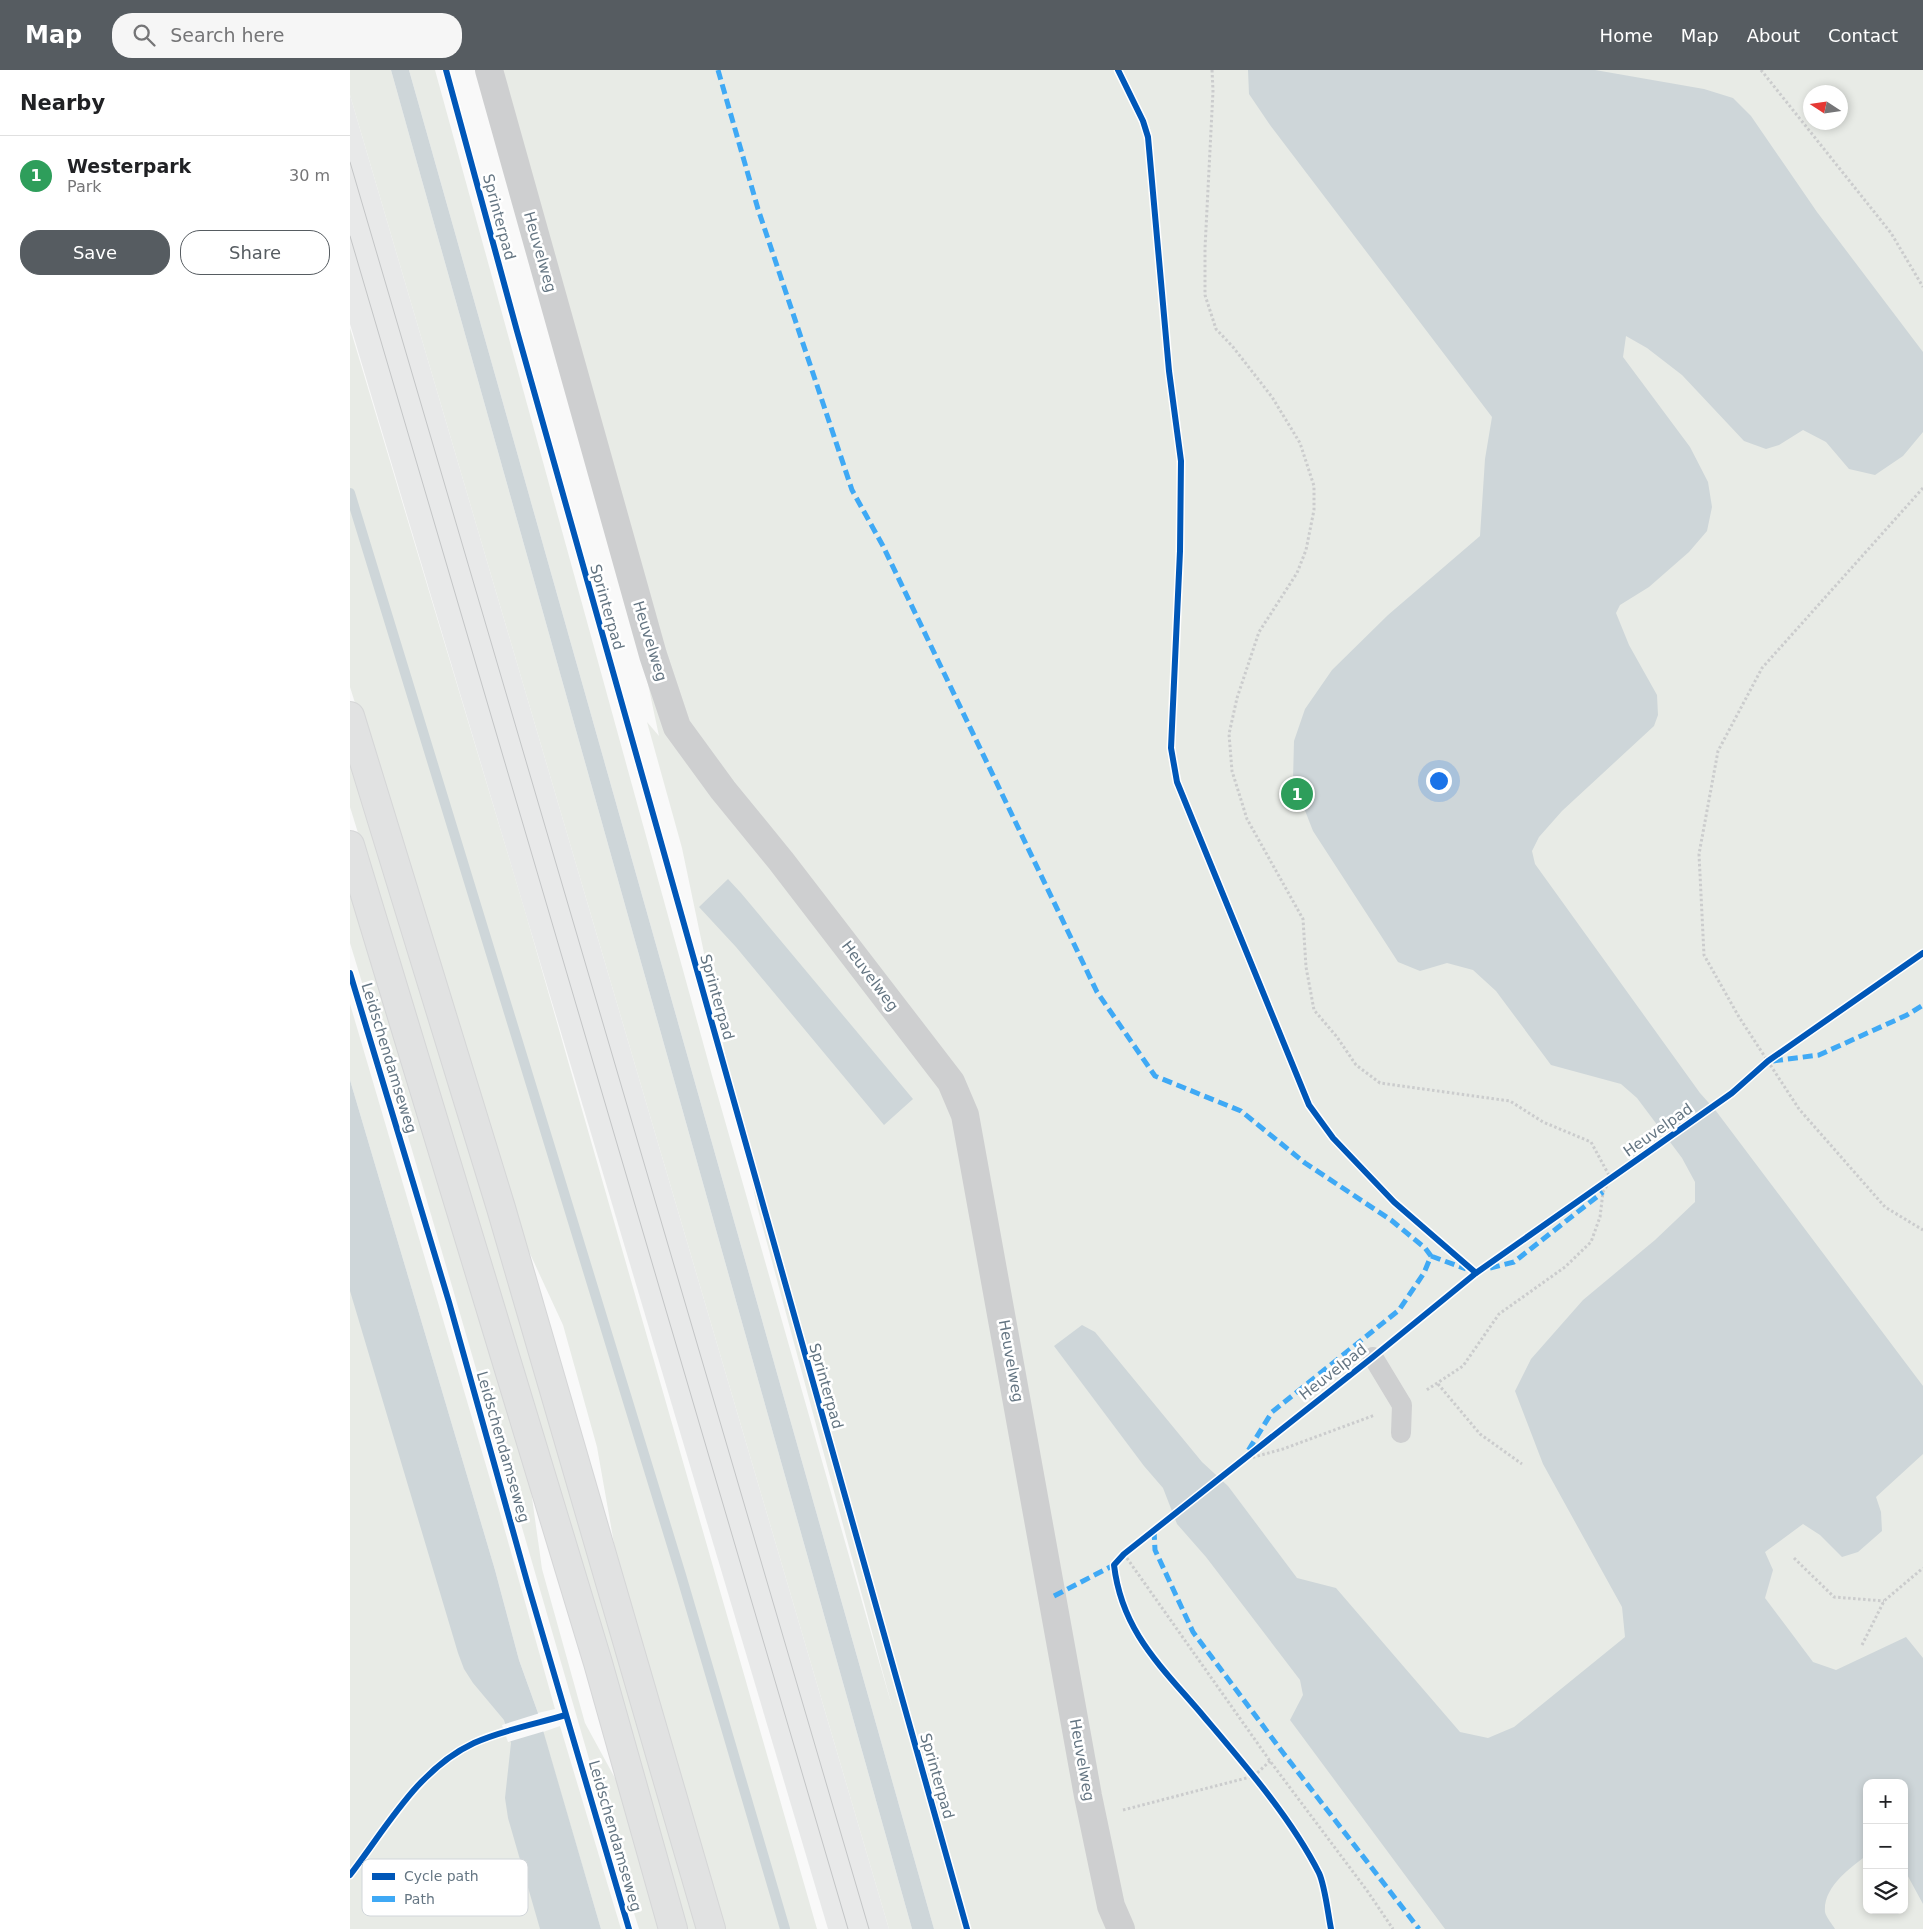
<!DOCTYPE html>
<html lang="en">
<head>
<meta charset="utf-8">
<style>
	:root { --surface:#fff; --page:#f6f6f6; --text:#202124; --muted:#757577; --line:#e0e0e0; --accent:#565c61 }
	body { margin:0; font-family:"DejaVu Sans",sans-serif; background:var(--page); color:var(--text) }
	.controls { position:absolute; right:15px; bottom:15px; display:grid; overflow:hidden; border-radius:10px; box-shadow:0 2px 8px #0003 }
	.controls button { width:45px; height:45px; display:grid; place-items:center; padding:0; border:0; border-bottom:1px solid var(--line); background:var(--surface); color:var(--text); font:25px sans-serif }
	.compass { position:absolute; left:1453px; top:15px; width:45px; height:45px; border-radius:50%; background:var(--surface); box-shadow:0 2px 8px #0003; rotate:282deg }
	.you { position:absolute; left:1088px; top:710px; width:18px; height:18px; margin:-12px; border:4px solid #fff; border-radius:50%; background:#1a73e8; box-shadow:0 0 0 8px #1a73e833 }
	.badge { display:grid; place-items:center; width:32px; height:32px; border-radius:50%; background:var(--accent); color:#fff; font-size:16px; font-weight:700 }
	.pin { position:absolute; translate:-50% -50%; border:2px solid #fff; box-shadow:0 1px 5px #0006 }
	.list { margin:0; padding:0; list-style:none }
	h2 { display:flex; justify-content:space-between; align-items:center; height:65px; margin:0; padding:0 20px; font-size:21px }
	h2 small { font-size:16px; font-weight:400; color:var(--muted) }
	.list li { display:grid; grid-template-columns:32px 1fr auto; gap:15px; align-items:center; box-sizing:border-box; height:80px; padding:0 20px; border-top:1px solid var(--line) }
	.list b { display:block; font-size:19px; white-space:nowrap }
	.list p { margin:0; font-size:16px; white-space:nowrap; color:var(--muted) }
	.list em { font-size:16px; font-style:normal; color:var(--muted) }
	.actions { display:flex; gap:10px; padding:15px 20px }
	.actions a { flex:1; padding:11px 0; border:1px solid var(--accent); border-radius:20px; text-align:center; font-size:18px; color:var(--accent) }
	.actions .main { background:var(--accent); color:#fff }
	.icon { flex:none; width:28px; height:28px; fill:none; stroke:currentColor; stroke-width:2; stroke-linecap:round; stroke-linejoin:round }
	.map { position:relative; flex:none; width:1573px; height:1859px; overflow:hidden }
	header { display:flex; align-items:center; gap:30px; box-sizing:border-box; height:70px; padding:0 25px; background:var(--accent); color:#fff }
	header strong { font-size:24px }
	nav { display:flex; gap:28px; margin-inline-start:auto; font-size:18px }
	.search { width:350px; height:45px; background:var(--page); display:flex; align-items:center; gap:12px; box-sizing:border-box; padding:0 18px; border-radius:20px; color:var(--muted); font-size:19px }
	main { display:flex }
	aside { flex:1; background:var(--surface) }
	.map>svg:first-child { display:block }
</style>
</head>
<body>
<header>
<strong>Map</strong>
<div class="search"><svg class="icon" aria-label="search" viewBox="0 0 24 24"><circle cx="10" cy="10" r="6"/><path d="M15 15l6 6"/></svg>Search here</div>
<nav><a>Home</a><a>Map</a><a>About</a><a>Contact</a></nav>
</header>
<main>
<aside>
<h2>Nearby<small></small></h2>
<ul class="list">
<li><span class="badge" style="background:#2e9e5b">1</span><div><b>Westerpark</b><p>Park</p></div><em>30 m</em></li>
</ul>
<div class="actions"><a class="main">Save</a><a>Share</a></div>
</aside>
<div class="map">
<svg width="1573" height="1859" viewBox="0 0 1573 1859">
	<rect width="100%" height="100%" fill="#f9f9f9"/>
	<!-- built -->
	<path fill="#e8e9e9" d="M 0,25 L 539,1859 L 478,1859 L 0,254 Z"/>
	<!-- green -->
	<path fill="#e8ebe6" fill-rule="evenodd" d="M 0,0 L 41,0 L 562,1859 L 539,1859 L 0,25 Z
		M 59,0 L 85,0 L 363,1009 L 543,1640 L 407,1136 L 332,778 L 297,652 L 309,666 L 234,312 L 149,0 L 1573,0 L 1573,1859 L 584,1859 ZM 1460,22 L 1490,22 L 1490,52 L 1460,52 ZM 1517,1713 L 1554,1713 L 1554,1840 L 1517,1840 Z
		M 0,258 L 175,841 L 467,1859 L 373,1859 L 268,1496 L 247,1377 L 213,1255 L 170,1162 L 0,617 Z
		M 0,679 L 126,1092 L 350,1859 L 333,1859 L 133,1168 L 0,737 Z
		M 0,807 L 178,1399 L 192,1499 L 235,1653 L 266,1710 L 275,1734 L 311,1859 L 289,1859 L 284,1843 C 189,1520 98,1195 0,873 Z
		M 0,934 L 150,1443 L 205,1639 L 188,1643 L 169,1590 L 145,1500 L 0,1010 Z
		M 0,1068 L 238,1859 L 0,1859 Z
		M 210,1656 L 271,1859 L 251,1859 L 193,1662 Z"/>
	<!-- water -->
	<path fill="#ced6d9" d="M 41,0 L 59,0 L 584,1859 L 562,1859 Z
		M 898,0 L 1245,0 L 1354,19 L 1383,28 L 1401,46 L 1467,142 L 1573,282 L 1573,362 L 1553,386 L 1525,405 L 1499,399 L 1476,372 L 1453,360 L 1429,375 L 1416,379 L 1394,371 L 1332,305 L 1297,278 L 1276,266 L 1273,287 L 1340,377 L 1358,412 L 1362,437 L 1357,461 L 1339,482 L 1299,517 L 1270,535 L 1266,543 L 1279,575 L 1307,625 L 1308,645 L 1304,656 L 1212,741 L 1189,767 L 1182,781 L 1185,794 L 1350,1023 L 1366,1041 L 1573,1316 L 1573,1384 L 1526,1427 L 1531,1442 L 1532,1461 L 1508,1482 L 1492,1487 L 1470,1465 L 1453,1454 L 1415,1482 L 1423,1500 L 1415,1528 L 1463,1592 L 1486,1600 L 1556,1567 L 1573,1588 L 1573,1834 L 1554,1799 L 1554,1713 L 1517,1713 L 1517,1785 C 1500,1798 1473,1817 1475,1842 C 1476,1847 1482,1854 1485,1859 L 1095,1859 L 940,1650 L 953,1625 L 950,1610 L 856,1487 L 827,1454 L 813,1418 L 794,1396 L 704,1276 L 732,1255 L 745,1262 L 852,1392 L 878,1416 L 947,1508 L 986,1518 L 1110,1662 L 1138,1668 L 1164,1657 L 1275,1567 L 1272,1537 L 1193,1394 L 1165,1321 L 1181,1289 L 1233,1230 L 1305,1170 L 1345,1132 L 1345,1112 L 1332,1088 L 1287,1028 L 1271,1014 L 1201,995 L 1146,921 L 1123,900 L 1097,893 L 1070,901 L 1048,892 L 963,761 L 943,710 L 944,671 L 955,639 L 982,600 L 1038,545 L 1130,466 L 1135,389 L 1142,347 L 920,55 L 899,24 Z
		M 378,809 L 391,823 L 563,1029 L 534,1055 L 386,877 L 349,837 Z
		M 0,1010 L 145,1500 L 169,1590 L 188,1643 L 251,1859 L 190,1859 L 158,1748 L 155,1728 L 161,1673 L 154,1650 L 123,1613 L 114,1599 L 108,1583 L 0,1221 Z"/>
	<!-- pier -->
	<path fill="#f9f9f9" d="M 190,1643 L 195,1661 L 158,1672 L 152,1655 Z"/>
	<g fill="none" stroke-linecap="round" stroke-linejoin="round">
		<!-- stream -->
		<path stroke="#ced6d9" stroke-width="10" d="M 0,423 L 331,1505 L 435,1859"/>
		<defs>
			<path id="secondary" d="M 0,646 L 151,1138 L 361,1859
				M 0,775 L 248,1593 L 323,1859"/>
		</defs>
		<!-- secondary casing -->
		<use href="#secondary" stroke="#d5d6d7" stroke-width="30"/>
		<!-- path -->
		<path stroke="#cbcccd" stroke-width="3" stroke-dasharray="2.5 2.5" stroke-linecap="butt" d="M 862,0 L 863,21 L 855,178 L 855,225 L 866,259 L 883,277 L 922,327 L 950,373 L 964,416 L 964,440 L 956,480 L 947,503 L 909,562 L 887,628 L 879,664 L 882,701 L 897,749 L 953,849 L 956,897 L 964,940 L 987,967 L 1006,995 L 1030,1013 L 1160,1031 L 1193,1052 L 1241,1072 L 1261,1109 L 1253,1122 L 1250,1147 L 1241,1172 L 1215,1197 L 1149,1244 L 1113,1296 L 1075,1321
			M 1411,0 L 1541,163 L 1573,217
			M 1573,418 L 1412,598 L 1368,681 L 1349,784 L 1354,885 L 1389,947 L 1449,1039 L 1535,1137 L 1573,1160
			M 1088,1314 L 1130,1364 L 1172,1394
			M 893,1390 L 933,1379 L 1025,1345
			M 774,1484 L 920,1691 L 1018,1822 L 1043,1859
			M 1444,1488 L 1484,1527 L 1534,1531
			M 1512,1575 L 1534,1531 L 1573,1498
			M 773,1740 L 904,1706 L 920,1691"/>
		<!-- lane -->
		<path stroke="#cecfd0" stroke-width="20" d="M 1023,1287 L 1052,1335 L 1051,1363"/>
		<!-- street -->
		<path stroke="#cecfd0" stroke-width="28" d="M 139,0 L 303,585 L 327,657 L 373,720 L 431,791 L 601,1012 L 615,1045 L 738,1726 L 761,1836 L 771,1859"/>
		<!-- secondary -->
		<use href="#secondary" stroke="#e1e2e2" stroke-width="28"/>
		<!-- tram -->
		<path stroke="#c3c5c6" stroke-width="1" d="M 0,92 L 519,1859
			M 0,166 L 498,1859"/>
		<!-- quiet -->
		<path stroke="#3fa9f5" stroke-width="5" stroke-dasharray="10 5" stroke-linecap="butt" d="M 368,0 L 408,139 L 502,420 L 533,476 L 747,922 L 805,1006 L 891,1041 L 955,1093 L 1041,1150 L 1075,1178 L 1081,1186 L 1074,1203 L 1049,1240 L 922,1342 L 898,1381
			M 1423,991 L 1469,985 L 1557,945 L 1573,935
			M 1081,1186 L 1116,1199
			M 1140,1198 L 1164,1192 L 1253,1122
			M 804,1460 L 805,1480 L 843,1562 L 934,1684 L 1069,1859
			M 704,1526 L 764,1495"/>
		<defs>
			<path id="cycleway" d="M 96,0 L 167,261 L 617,1859
				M 768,0 L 793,51 L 798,67 L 819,301 L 831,391 L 830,481 L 821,678 L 827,712 L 959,1035 L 983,1068 L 1044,1132 L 1126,1203
				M 0,903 L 99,1232 L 178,1515 L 279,1859
				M 0,1805 C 37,1757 68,1699 124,1673 C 149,1661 189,1653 216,1645
				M 981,1859 C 978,1844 975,1816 969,1803 C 941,1748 895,1695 855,1648 C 813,1598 772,1563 764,1495 L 774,1484 L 1023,1287 L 1126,1203 L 1382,1023 L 1418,991 L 1573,883"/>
		</defs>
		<!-- cycleway casing -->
		<use href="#cycleway" stroke="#fff" stroke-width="9"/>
		<!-- cycleway -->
		<use href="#cycleway" stroke="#0057b8" stroke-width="6"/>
	</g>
	<g text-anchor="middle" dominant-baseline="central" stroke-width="5" stroke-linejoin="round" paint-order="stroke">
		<!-- street labels -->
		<g font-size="15" fill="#657683" stroke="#fff">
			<text transform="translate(149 147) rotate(75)">Sprinterpad</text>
			<text transform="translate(190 182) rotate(74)">Heuvelweg</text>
			<text transform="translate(257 537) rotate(74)">Sprinterpad</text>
			<text transform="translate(300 571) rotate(73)">Heuvelweg</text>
			<text transform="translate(520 906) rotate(53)">Heuvelweg</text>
			<text transform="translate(367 927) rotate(74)">Sprinterpad</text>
			<text transform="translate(39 988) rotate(73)">Leidschendamseweg</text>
			<text transform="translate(1308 1060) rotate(-35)">Heuvelpad</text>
			<text transform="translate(661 1291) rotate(80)">Heuvelweg</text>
			<text transform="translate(983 1302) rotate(-38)">Heuvelpad</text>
			<text transform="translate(476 1316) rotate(74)">Sprinterpad</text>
			<text transform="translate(153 1377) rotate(74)">Leidschendamseweg</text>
			<text transform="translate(732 1690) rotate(80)">Heuvelweg</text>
			<text transform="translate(587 1706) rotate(74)">Sprinterpad</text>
			<text transform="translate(265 1766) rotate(74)">Leidschendamseweg</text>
		</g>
	</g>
	<!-- legend -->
	<rect x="12" y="1789" width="166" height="57" rx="8" fill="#fff" stroke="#d1d6da" stroke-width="1"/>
	<rect x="22" y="1803" width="23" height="7" fill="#0057b8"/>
	<rect x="22" y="1826" width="23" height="6" fill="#3fa9f5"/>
	<g font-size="14" fill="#657683">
		<text x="54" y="1811">Cycle path</text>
		<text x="54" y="1834">Path</text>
	</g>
</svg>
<div class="controls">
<button>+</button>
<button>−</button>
<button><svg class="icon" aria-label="layers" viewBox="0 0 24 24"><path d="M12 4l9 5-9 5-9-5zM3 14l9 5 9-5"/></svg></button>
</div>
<svg class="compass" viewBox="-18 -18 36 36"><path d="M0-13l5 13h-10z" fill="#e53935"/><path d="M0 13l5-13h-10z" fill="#757577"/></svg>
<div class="you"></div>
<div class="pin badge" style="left:947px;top:724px;background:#2e9e5b">1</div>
</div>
</main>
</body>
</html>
